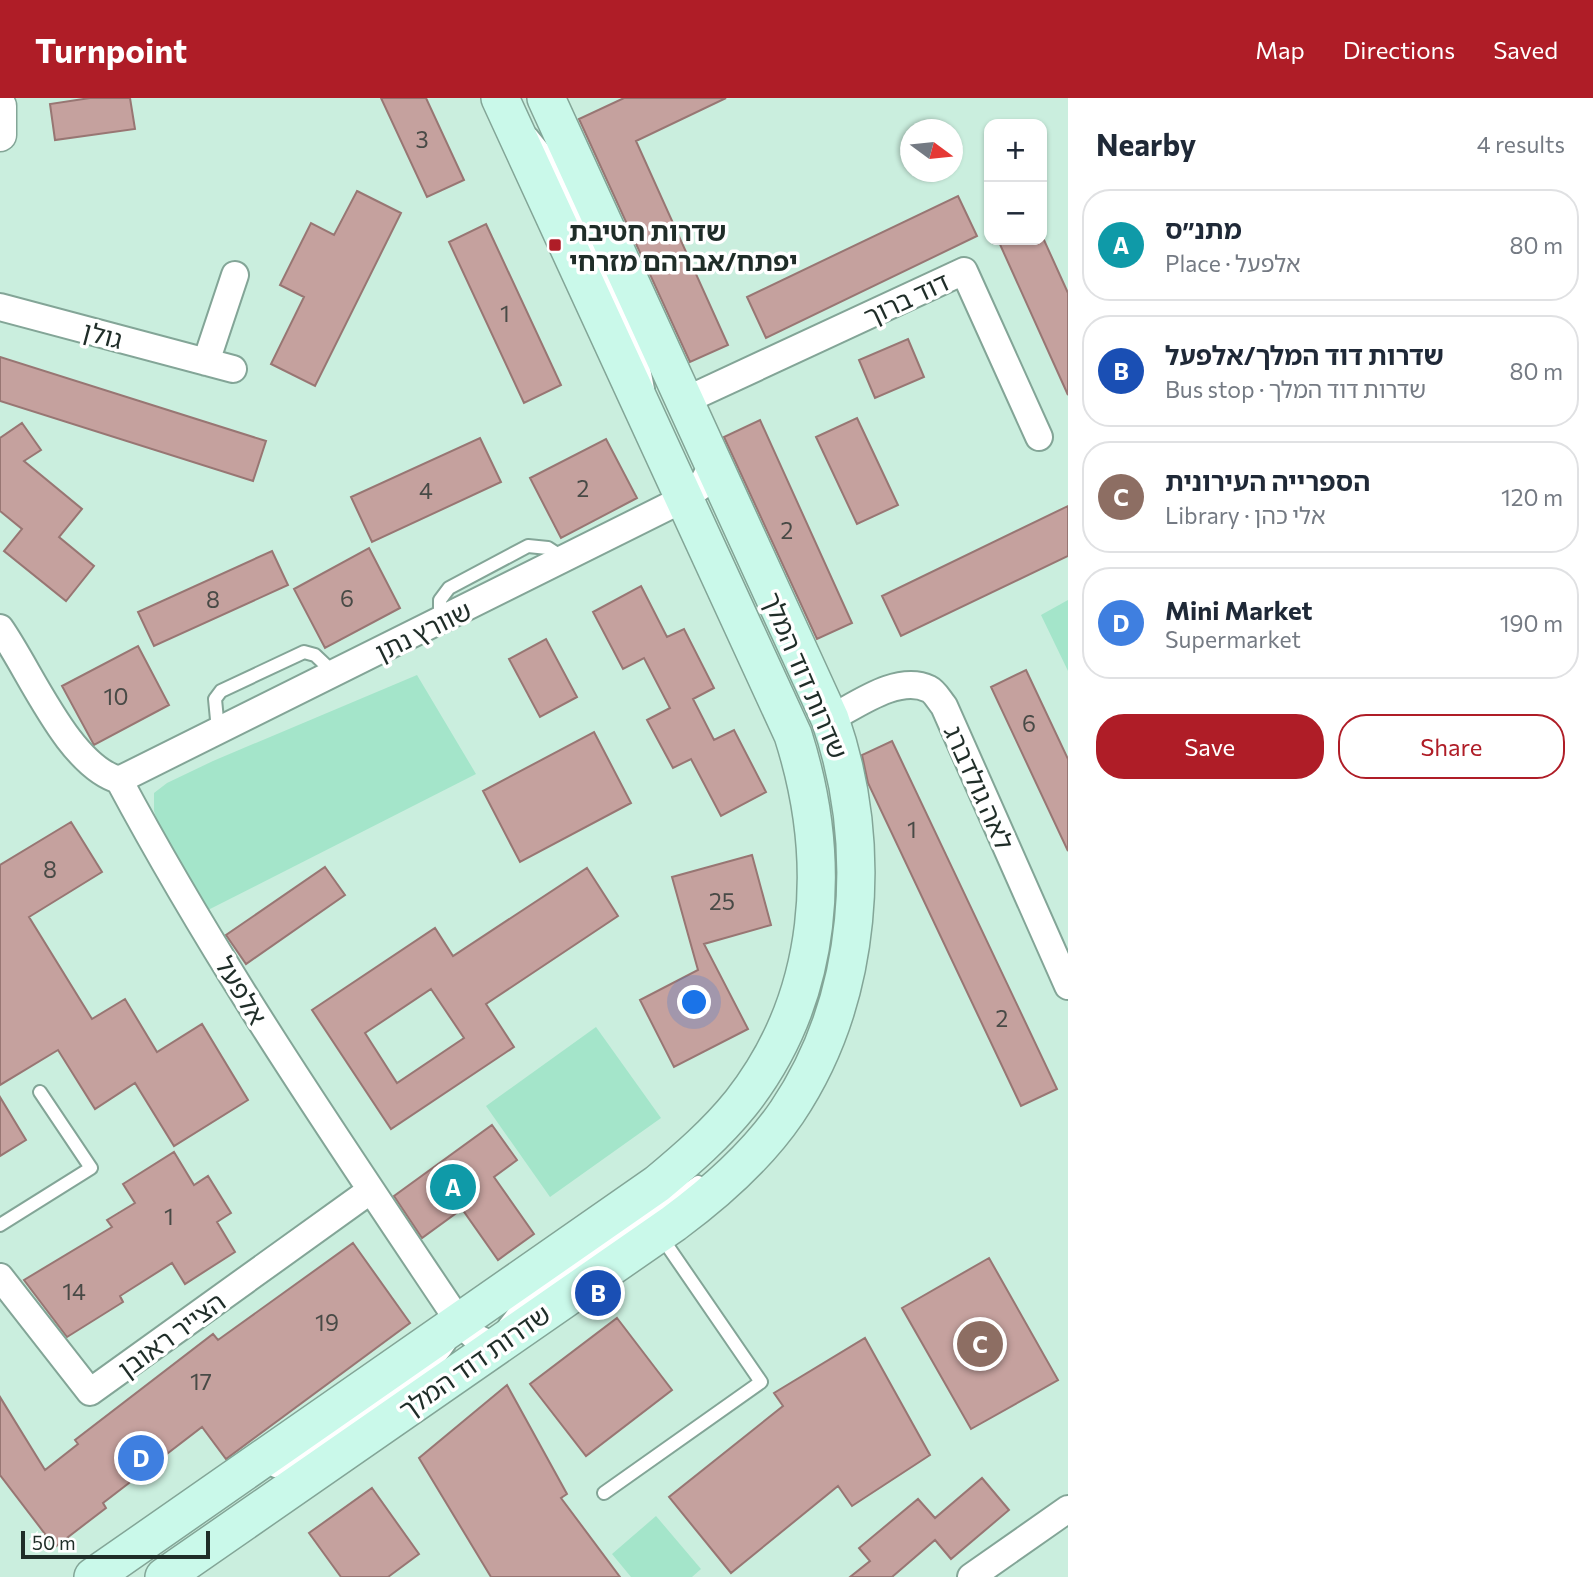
<!DOCTYPE html>
<html lang="en">
<head>
<meta charset="utf-8">
<style>
	:root { --surface:#fff; --page:#f6f6f7; --text:#1f2937; --muted:#747a83; --line:#e0e1e3; --accent:#af1d27 }
	body { margin:0; font-family:Commissioner,"Noto Sans Hebrew",sans-serif; background:var(--page); color:var(--text) }
	.controls { position:absolute; right:21px; top:21px; display:grid; overflow:hidden; border-radius:14px; box-shadow:0 2px 5px #0004 }
	.controls button { width:63px; height:63px; display:grid; place-items:center; padding:0; border:0; border-bottom:2px solid var(--line); background:var(--surface); color:var(--text); font:35px sans-serif }
	.compass { position:absolute; left:900px; top:21px; width:63px; height:63px; border-radius:50%; background:var(--surface); box-shadow:0 2px 5px #0004; rotate:105deg }
	.scale { position:absolute; left:21px; bottom:18px; width:189px; box-sizing:border-box; padding-left:7px; border:4px solid #1f2d28; border-top:0; font-size:19px; line-height:24px; white-space:nowrap; color:#1f2d28; -webkit-text-stroke:5px #fff; paint-order:stroke }
	.you { position:absolute; left:695px; top:905px; width:24px; height:24px; margin:-18px; border:5px solid #fff; border-radius:50%; background:#1a73e8; box-shadow:0 0 0 10px #1a73e833 }
	.badge { display:grid; place-items:center; width:46px; height:46px; border-radius:50%; background:var(--accent); color:#fff; font-size:23px; font-weight:700 }
	.pin { position:absolute; translate:-50% -50%; border:4px solid #fff; box-shadow:0 2px 7px #0006 }
	.list { margin:0; padding:0; list-style:none }
	h2 { display:flex; justify-content:space-between; align-items:center; height:91px; margin:0; padding:0 28px; font-size:30px }
	h2 small { font-size:23px; font-weight:400; color:var(--muted) }
	.list li { display:grid; grid-template-columns:46px 1fr auto; gap:21px; align-items:center; box-sizing:border-box; height:112px; margin:0 14px 14px; padding:0 14px; border:2px solid var(--line); border-radius:28px }
	.list b { display:block; font-size:26px; white-space:nowrap }
	.list p { margin:0; font-size:23px; white-space:nowrap; color:var(--muted) }
	.list em { font-size:23px; font-style:normal; color:var(--muted) }
	.actions { display:flex; gap:14px; padding:21px 28px }
	.actions a { flex:1; padding:16px 0; border:2px solid var(--accent); border-radius:28px; text-align:center; font-size:24px; color:var(--accent) }
	.actions .main { background:var(--accent); color:#fff }
	.map { position:relative; flex:none; width:1068px; height:1479px; overflow:hidden }
	header { display:flex; align-items:center; gap:42px; box-sizing:border-box; height:98px; padding:0 35px; background:var(--accent); color:#fff }
	header strong { font-size:33px }
	nav { display:flex; gap:38px; margin-inline-start:auto; font-size:24px }
	main { display:flex }
	aside { flex:1; background:var(--surface) }
	.map>svg:first-child { display:block }
</style>
</head>
<body>
<header>
<strong>Turnpoint</strong>
<nav><a>Map</a><a>Directions</a><a>Saved</a></nav>
</header>
<main>
<div class="map">
<svg width="1068" height="1479" viewBox="0 0 1068 1479">
	<rect width="100%" height="100%" fill="#caeede"/>
	<!-- green -->
	<path fill="#a4e5ca" d="M 1068,502 L 1068,573 L 1041,517 Z
		M 417,577 L 476,676 L 208,812 L 159,728 L 154,713 L 154,695 L 167,685 L 213,663 Z
		M 596,929 L 661,1020 L 550,1099 L 486,1008 Z
		M 656,1418 L 701,1471 L 692,1479 L 631,1479 L 612,1456 Z"/>
	<!-- building -->
	<path fill="#c5a19e" stroke="#987673" stroke-width="2" fill-rule="evenodd" d="M 90,0 L 130,0 L 135,31 L 55,42 L 50,6 Z
		M 381,0 L 426,0 L 464,82 L 427,99 Z
		M 624,0 L 726,0 L 636,43 L 728,247 L 690,264 L 579,21 Z
		M 357,93 L 401,115 L 315,288 L 271,266 L 304,199 L 280,187 L 311,125 L 334,137 Z
		M 958,98 L 977,138 L 766,240 L 747,199 Z
		M 486,126 L 561,287 L 524,305 L 449,144 Z
		M 998,142 L 1044,142 L 1068,195 L 1068,297 Z
		M 908,241 L 924,279 L 875,300 L 859,262 Z
		M 0,259 L 266,343 L 253,383 L 0,303 Z
		M 857,320 L 898,407 L 857,426 L 816,339 Z
		M 760,322 L 852,525 L 817,541 L 724,339 Z
		M 22,325 L 41,352 L 24,363 L 82,411 L 59,439 L 94,468 L 66,503 L 4,453 L 22,431 L 0,413 L 0,340 Z
		M 480,340 L 501,384 L 372,444 L 351,399 Z
		M 606,341 L 637,400 L 561,440 L 530,380 Z
		M 1068,408 L 1068,458 L 901,538 L 882,498 Z
		M 369,450 L 400,510 L 325,550 L 294,491 Z
		M 272,453 L 288,487 L 154,548 L 138,514 Z
		M 641,488 L 667,539 L 684,531 L 714,590 L 693,601 L 714,642 L 734,632 L 766,694 L 721,718 L 691,661 L 673,670 L 647,622 L 670,610 L 644,560 L 623,571 L 593,514 Z
		M 546,541 L 577,599 L 540,619 L 509,561 Z
		M 138,548 L 169,607 L 94,647 L 62,588 Z
		M 1026,572 L 1068,661 L 1068,753 L 991,589 Z
		M 594,634 L 631,705 L 520,764 L 483,693 Z
		M 892,643 L 1057,991 L 1021,1008 L 868,685 L 862,657 Z
		M 71,724 L 102,774 L 29,819 L 92,921 L 125,901 L 157,954 L 202,926 L 248,1002 L 174,1048 L 135,985 L 95,1011 L 58,952 L 0,987 L 0,767 Z
		M 752,757 L 771,827 L 704,846 L 748,931 L 674,969 L 640,902 L 698,872 L 672,779 Z
		M 325,769 L 345,797 L 246,866 L 226,837 Z
		M 587,770 L 618,818 L 486,906 L 514,949 L 391,1031 L 312,912 L 435,830 L 453,858 ZM 431,891 L 464,940 L 397,985 L 365,935 Z
		M 0,999 L 26,1042 L 0,1058 Z
		M 492,1027 L 517,1062 L 494,1079 L 534,1136 L 498,1162 L 462,1111 L 422,1140 L 394,1098 Z
		M 174,1054 L 194,1087 L 208,1078 L 231,1115 L 217,1124 L 235,1154 L 185,1186 L 172,1165 L 120,1198 L 123,1204 L 67,1239 L 24,1182 L 112,1129 L 107,1122 L 135,1105 L 123,1086 Z
		M 353,1145 L 410,1225 L 226,1361 L 202,1329 L 103,1405 L 106,1410 L 55,1449 L 0,1377 L 0,1299 L 45,1372 L 78,1346 L 75,1342 L 213,1236 L 218,1242 Z
		M 989,1160 L 1058,1282 L 971,1331 L 902,1210 Z
		M 617,1220 L 672,1292 L 586,1358 L 530,1286 Z
		M 865,1240 L 930,1357 L 852,1408 L 838,1388 L 731,1475 L 669,1399 L 783,1308 L 774,1295 Z
		M 507,1287 L 567,1396 L 561,1400 L 620,1479 L 491,1479 L 419,1360 Z
		M 982,1380 L 1009,1412 L 951,1461 L 935,1442 L 892,1479 L 850,1479 L 870,1463 L 859,1450 L 918,1401 L 935,1420 Z
		M 372,1390 L 419,1456 L 388,1479 L 341,1479 L 309,1435 Z"/>
	<g fill="none" stroke-linecap="round" stroke-linejoin="round">
		<defs>
			<path id="service" d="M 531,36 L 549,58 L 642,260 L 648,291
				M 440,521 L 440,502 L 449,490 L 528,448 L 548,450 L 565,461
				M 218,632 L 215,601 L 221,593 L 304,554 L 315,557 L 334,575
				M 0,1127 L 91,1070 L 40,994
				M 505,1226 L 519,1208 L 698,1084
				M 275,1373 C 315,1351 427,1283 449,1247
				M 604,1395 L 761,1284 L 660,1137"/>
			<path id="minor" d="M 0,209 L 233,271
				M 206,264 L 235,177
				M 684,303 L 964,173 L 1039,339
				M 0,530 C 31,574 68,667 119,682 C 220,871 341,1047 460,1225 L 475,1239 L 495,1249
				M 830,621 C 857,607 898,576 929,591 C 935,594 939,602 944,608 L 1068,888
				M 119,682 L 685,400 L 701,388 L 713,366
				M 0,1179 L 90,1294 L 371,1092
				M 971,1479 L 1068,1411"/>
			<path id="tertiary" d="M 0,8 L 0,37"/>
			<path id="secondary" d="M 93,1479 L 657,1086 C 687,1061 716,1036 741,1005 C 825,898 833,762 793,637 L 500,0
				M 164,1479 L 674,1125 C 716,1094 757,1058 787,1014 C 863,901 874,748 830,621 L 546,0"/>
		</defs>
		<!-- service casing -->
		<use href="#service" stroke="#83a597" stroke-width="16"/>
		<!-- minor casing -->
		<use href="#minor" stroke="#83a597" stroke-width="30"/>
		<!-- tertiary casing -->
		<use href="#tertiary" stroke="#83a597" stroke-width="35"/>
		<!-- secondary casing -->
		<use href="#secondary" stroke="#83a597" stroke-width="40"/>
		<!-- service -->
		<use href="#service" stroke="#fff" stroke-width="12"/>
		<!-- minor -->
		<use href="#minor" stroke="#fff" stroke-width="26"/>
		<!-- tertiary -->
		<use href="#tertiary" stroke="#fff" stroke-width="32"/>
		<!-- secondary -->
		<use href="#secondary" stroke="#caf9ea" stroke-width="37"/>
	</g>
	<!-- markers -->
	<rect fill="#af1d27" stroke="#fff" stroke-width="2.5" x="548" y="140" width="14" height="14" rx="3.5"/>
	<g text-anchor="middle" dominant-baseline="central" stroke-width="7" stroke-linejoin="round" paint-order="stroke">
		<!-- number labels -->
		<g font-size="23" fill="#484a46">
			<text x="422" y="41">3</text>
			<text x="505" y="215">1</text>
			<text x="583" y="390">2</text>
			<text x="426" y="392">4</text>
			<text x="787" y="432">2</text>
			<text x="347" y="500">6</text>
			<text x="213" y="501">8</text>
			<text x="116" y="598">10</text>
			<text x="1029" y="625">6</text>
			<text x="912" y="731">1</text>
			<text x="50" y="771">8</text>
			<text x="722" y="803">25</text>
			<text x="1002" y="920">2</text>
			<text x="169" y="1118">1</text>
			<text x="74" y="1193">14</text>
			<text x="327" y="1224">19</text>
			<text x="201" y="1283">17</text>
		</g>
		<!-- poi labels -->
		<g font-size="26" font-weight="bold" fill="#1f2d28" stroke="#fff" text-anchor="start">
			<text x="569" y="132">שדרות חטיבת<tspan x="569" dy="30">יפתח/אברהם מזרחי</tspan></text>
		</g>
		<!-- street labels -->
		<g font-size="26" fill="#1f2d28" stroke="#fff">
			<text transform="translate(906 200) rotate(-25)">דוד ברוך</text>
			<text transform="translate(103 236) rotate(15)">גולן</text>
			<text transform="translate(423 532) rotate(-26)">שוורץ נתן</text>
			<text transform="translate(806 577) rotate(67)">שדרות דוד המלך</text>
			<text transform="translate(980 689) rotate(66)">לאה גולדברג</text>
			<text transform="translate(242 892) rotate(59)">אלפעל</text>
			<text transform="translate(171 1236) rotate(-36)">הצייר ראובן</text>
			<text transform="translate(474 1263) rotate(-35)">שדרות דוד המלך</text>
		</g>
	</g>
</svg>
<div class="controls">
<button>+</button>
<button>−</button>
</div>
<svg class="compass" viewBox="-18 -18 36 36"><path d="M0-13l5 13h-10z" fill="#e53935"/><path d="M0 13l5-13h-10z" fill="#747a83"/></svg>
<div class="scale">50 m</div>
<div class="you"></div>
<div class="pin badge" style="left:453px;top:1089px;background:#0f9aa8">A</div>
<div class="pin badge" style="left:598px;top:1195px;background:#1a4fb4">B</div>
<div class="pin badge" style="left:980px;top:1246px;background:#8d6e63">C</div>
<div class="pin badge" style="left:141px;top:1360px;background:#3f7fe0">D</div>
</div>
<aside>
<h2>Nearby<small>4 results</small></h2>
<ul class="list">
<li><span class="badge" style="background:#0f9aa8">A</span><div><b>מתנ״ס</b><p>Place · אלפעל</p></div><em>80 m</em></li>
<li><span class="badge" style="background:#1a4fb4">B</span><div><b>שדרות דוד המלך/אלפעל</b><p>Bus stop · שדרות דוד המלך</p></div><em>80 m</em></li>
<li><span class="badge" style="background:#8d6e63">C</span><div><b>הספרייה העירונית</b><p>Library · אלי כהן</p></div><em>120 m</em></li>
<li><span class="badge" style="background:#3f7fe0">D</span><div><b>Mini Market</b><p>Supermarket</p></div><em>190 m</em></li>
</ul>
<div class="actions"><a class="main">Save</a><a>Share</a></div>
</aside>
</main>
</body>
</html>
